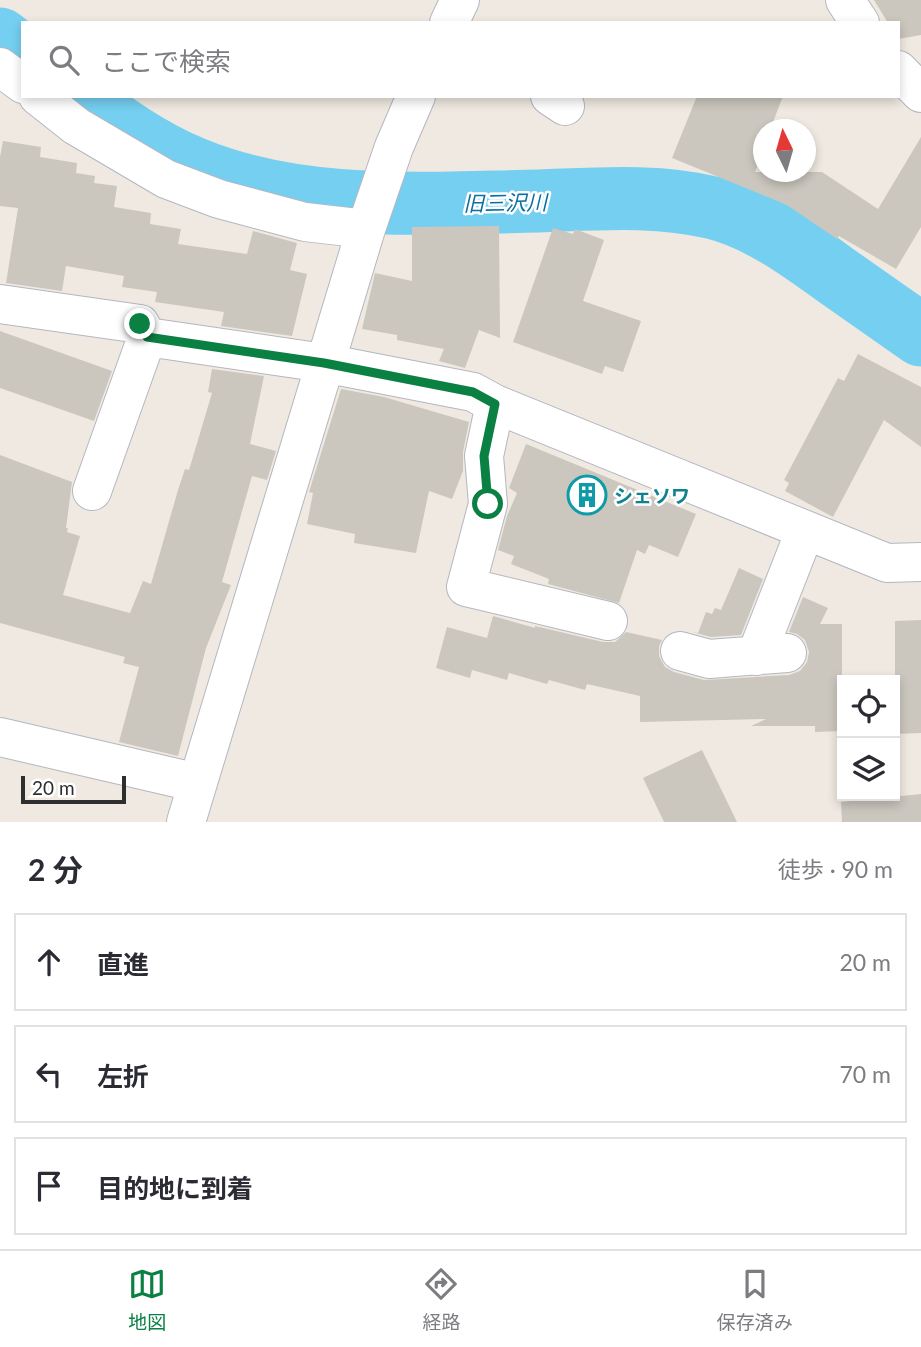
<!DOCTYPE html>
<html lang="ja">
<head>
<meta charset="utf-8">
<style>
	:root { --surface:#fff; --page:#f2f2f3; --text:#2b2b33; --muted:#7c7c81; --line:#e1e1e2; --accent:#0b8043 }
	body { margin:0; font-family:Lato,"Noto Sans JP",sans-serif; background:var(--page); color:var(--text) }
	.controls { position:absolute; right:21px; bottom:21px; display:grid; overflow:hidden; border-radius:0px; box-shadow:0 4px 10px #0003 }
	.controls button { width:63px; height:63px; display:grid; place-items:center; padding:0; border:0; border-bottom:2px solid var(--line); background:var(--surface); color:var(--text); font:35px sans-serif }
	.compass { position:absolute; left:753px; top:119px; width:63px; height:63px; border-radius:50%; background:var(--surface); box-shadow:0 4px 10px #0003; rotate:355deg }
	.scale { position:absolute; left:21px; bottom:18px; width:105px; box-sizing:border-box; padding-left:7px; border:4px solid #2e2e2e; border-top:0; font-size:19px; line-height:24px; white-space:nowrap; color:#2e2e2e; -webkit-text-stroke:5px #fff; paint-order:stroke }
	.stop { position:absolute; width:21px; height:21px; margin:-16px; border:5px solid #0b8043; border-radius:50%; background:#fff }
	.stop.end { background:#0b8043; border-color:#fff; box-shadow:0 2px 7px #0008 }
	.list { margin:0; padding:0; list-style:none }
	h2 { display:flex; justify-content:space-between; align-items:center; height:91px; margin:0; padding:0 28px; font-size:30px }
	h2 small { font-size:23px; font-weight:400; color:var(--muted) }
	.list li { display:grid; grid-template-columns:46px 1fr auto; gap:21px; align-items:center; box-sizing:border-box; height:98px; margin:0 14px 14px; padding:0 14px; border:2px solid var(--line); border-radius:0px }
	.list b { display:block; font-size:26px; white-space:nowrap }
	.list em { font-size:23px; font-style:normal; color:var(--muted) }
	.icon { flex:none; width:38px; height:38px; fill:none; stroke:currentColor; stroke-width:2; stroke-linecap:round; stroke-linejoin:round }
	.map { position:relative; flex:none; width:921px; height:822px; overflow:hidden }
	.search { position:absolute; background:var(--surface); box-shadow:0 4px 10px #0003; left:21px; right:21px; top:21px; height:77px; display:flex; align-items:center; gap:18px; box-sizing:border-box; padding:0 24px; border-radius:0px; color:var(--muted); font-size:26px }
	.sheet { height:427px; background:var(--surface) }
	nav { display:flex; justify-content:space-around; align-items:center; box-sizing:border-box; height:98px; border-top:2px solid var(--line); background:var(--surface); font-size:19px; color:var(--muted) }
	nav a { display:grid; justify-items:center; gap:4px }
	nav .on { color:var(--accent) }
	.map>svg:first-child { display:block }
</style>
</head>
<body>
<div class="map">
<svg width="921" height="822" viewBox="0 0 921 822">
	<rect width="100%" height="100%" fill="#efe9e1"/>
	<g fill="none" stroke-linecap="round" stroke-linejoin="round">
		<!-- river -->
		<path stroke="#75cff0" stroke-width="63" d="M 0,39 L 23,57
			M 76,96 C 112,123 151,151 193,168 C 301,213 425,203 539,201 C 597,199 657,194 714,208 C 758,219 798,248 834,274 C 863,294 892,315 921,335"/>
	</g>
	<!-- building -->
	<path fill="#cbc7bf" d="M 874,0 L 921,0 L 921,35 L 898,39 L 898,23 L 888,23 Z
		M 697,96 L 783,96 L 770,130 L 764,130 L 764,148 L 755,172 L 822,172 L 878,209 L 921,137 L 921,227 L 896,269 L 839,236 L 837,239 L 787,205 L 672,158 Z
		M 3,141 L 41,147 L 40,157 L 77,163 L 76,173 L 95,176 L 94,183 L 117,186 L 114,207 L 151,213 L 150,224 L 181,229 L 178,244 L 247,254 L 253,231 L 297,243 L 290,270 L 307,274 L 292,336 L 221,326 L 224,312 L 155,302 L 157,292 L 122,287 L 124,276 L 66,266 L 62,291 L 6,283 L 18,208 L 0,206 L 0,157 Z
		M 499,226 L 500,338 L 479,330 L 465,368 L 439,361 L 444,349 L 397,340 L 397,335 L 362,329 L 375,273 L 412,281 L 412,227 Z
		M 553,228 L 573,234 L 575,229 L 604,240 L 583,301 L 641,321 L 623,372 L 605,366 L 602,374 L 513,342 Z
		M 0,331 L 112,371 L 94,421 L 0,388 Z
		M 858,354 L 921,387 L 921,447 L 884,420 L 833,517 L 785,491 L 789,483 L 784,480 L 838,378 L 844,381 Z
		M 212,369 L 264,376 L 250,444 L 276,451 L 267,480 L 252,476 L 222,582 L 231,585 L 206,648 L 178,756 L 119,742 L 139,667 L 123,663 L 125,657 L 0,623 L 0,455 L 72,482 L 66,528 L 68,528 L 67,532 L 80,536 L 63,595 L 130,613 L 143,581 L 151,584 L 178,490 L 185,469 L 189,470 L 212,393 L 208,392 Z
		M 341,389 L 384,397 L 469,422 L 463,452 L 463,471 L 452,499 L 429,491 L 416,553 L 354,543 L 355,534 L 307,524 L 313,493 L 309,492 Z
		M 526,444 L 696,514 L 678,557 L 649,545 L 645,554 L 637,550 L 619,603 L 548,584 L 549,579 L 511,564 L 514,556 L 498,550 L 507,516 L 517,493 L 509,488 Z
		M 739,568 L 763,579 L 741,635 L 711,637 L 692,632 L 698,633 L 706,612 L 712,614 L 715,608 L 721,610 Z
		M 803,597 L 828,608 L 820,624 L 842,624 L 842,731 L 815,732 L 815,726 L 751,726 L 766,719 L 640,722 L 640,696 L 587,684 L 585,690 L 549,680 L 547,684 L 509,673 L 507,680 L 472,670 L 470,678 L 436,668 L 447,627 L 487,638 L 493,616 L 535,628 L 535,626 L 603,642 L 615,642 L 626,632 L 662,640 L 659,646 L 659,656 L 665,667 L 674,672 L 704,680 L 789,675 L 800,671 L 807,662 L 809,652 L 805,640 L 797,634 L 789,632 Z
		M 921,620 L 921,733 L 895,734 L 895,621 Z
		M 702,750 L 737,822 L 664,822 L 643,778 Z
		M 921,794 L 921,822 L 842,822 L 841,802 Z"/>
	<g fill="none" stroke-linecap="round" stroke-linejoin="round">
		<defs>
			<path id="minor" d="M 845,0 L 860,23
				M 449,23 L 460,0
				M 0,67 L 23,84
				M 898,70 L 921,93
				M 38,96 L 76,126 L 166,179 L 219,199 L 305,222 L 366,229
				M 550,96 L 565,106
				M 0,304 L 140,324 L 147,337 L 324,363 L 473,392 L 495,404 L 887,563 L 921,562
				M 495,404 L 484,456 L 488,504 L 466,587 L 608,621
				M 92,491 L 147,337
				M 680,651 L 709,659 L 787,653
				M 756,656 L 805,531
				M 0,737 L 198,783
				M 186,822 L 366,229 L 394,147 L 416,96"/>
		</defs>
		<!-- minor casing -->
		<use href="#minor" stroke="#b4b7c1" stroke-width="40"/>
		<!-- minor -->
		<use href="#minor" stroke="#fff" stroke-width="38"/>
	</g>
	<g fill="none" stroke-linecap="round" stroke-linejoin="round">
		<!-- route -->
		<path stroke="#0b8043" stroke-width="9" d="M 140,324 L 147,337 L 324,363 L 473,392 L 495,404 L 484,456 L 488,504"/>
	</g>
	<!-- icons -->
	<defs>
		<symbol id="building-ring" viewBox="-11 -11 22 22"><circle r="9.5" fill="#fff" stroke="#0f9aa8" stroke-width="1.5"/><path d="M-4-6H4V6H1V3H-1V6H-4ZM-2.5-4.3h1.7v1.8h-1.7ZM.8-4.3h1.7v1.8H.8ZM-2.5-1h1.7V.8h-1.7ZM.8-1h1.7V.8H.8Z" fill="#0f9aa8"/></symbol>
	</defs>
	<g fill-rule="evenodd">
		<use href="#building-ring" x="565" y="473" width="44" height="44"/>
	</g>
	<g text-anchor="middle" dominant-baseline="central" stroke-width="5" stroke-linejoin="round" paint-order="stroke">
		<!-- culture labels -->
		<g font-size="19" font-weight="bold" fill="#0d838f" stroke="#fff" text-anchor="start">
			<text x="614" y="495">シェソワ</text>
		</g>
		<!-- water labels -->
		<g font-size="21" font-style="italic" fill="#0d6fa3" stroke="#fff">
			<text transform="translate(505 202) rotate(-1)">旧三沢川</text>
		</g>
	</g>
</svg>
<div class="controls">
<button><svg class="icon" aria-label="locate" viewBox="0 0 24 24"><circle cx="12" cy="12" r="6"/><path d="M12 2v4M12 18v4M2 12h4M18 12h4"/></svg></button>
<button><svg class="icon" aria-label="layers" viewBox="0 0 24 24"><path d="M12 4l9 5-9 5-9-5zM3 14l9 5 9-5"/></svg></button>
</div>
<svg class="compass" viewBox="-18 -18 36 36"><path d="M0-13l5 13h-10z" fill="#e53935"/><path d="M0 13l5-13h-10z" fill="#7c7c81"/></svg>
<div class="scale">20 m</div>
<div class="stop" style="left:488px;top:504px"></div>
<div class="stop end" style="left:140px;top:324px"></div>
<div class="search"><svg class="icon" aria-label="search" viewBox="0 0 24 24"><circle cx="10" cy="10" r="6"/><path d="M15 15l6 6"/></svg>ここで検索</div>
</div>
<section class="sheet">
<h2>2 分<small>徒歩 · 90 m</small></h2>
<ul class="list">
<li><svg class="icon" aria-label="ahead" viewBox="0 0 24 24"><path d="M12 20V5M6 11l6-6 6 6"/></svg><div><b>直進</b></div><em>20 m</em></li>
<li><svg class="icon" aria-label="left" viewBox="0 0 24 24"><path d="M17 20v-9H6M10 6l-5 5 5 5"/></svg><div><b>左折</b></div><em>70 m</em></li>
<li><svg class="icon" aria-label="arrive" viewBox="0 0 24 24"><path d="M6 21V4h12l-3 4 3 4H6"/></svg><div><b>目的地に到着</b></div></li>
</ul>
</section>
<nav>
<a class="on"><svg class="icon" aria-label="map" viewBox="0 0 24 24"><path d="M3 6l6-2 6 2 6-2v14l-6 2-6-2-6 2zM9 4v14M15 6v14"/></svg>地図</a>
<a><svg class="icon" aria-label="directions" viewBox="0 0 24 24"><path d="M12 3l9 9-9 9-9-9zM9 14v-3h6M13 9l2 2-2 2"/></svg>経路</a>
<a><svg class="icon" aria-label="saved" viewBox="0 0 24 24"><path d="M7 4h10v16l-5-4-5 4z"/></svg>保存済み</a>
</nav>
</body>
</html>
